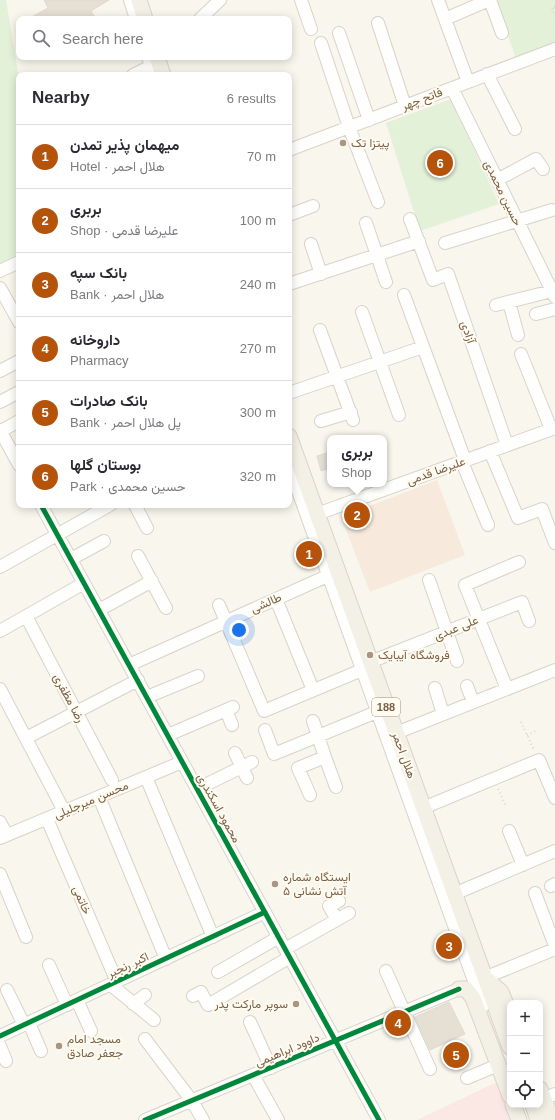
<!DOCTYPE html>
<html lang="en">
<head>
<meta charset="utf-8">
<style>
	:root { --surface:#fff; --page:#f2f2f3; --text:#2b2b33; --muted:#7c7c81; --line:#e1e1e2; --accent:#b45309 }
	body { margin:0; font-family:Arial,Vazirmatn,sans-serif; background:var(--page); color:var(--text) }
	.controls { position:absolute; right:12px; bottom:12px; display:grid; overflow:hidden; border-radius:8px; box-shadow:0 2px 10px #0003 }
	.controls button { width:36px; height:36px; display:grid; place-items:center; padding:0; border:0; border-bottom:1px solid var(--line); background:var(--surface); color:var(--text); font:20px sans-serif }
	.you { position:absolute; left:239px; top:630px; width:14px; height:14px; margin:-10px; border:3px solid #fff; border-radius:50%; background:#1a73e8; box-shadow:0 0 0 6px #1a73e833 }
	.badge { display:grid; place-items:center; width:26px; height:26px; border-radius:50%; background:var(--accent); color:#fff; font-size:13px; font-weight:700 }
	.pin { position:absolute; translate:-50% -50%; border:2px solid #fff; box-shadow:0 1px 4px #0006 }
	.popup { position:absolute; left:327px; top:435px; width:60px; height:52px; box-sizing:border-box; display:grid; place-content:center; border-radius:8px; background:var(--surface); filter:drop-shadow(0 1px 3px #0005); font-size:13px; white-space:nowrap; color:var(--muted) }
	.popup b { font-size:15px; color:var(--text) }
	.popup::after { content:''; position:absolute; left:50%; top:100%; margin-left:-8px; border:8px solid transparent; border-top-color:var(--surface) }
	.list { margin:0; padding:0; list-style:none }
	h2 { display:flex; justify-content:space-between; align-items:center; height:52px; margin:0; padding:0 16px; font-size:17px }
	h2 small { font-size:13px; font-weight:400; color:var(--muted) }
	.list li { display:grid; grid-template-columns:26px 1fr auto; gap:12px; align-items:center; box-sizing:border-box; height:64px; padding:0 16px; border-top:1px solid var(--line) }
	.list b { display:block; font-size:15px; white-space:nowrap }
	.list p { margin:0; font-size:13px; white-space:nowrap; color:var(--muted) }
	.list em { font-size:13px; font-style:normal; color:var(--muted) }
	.icon { flex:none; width:22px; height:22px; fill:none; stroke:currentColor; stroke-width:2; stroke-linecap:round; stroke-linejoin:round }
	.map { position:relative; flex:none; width:555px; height:1120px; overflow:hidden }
	.search { position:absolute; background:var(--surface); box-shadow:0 2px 10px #0003; left:16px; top:16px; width:276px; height:44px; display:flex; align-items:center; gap:10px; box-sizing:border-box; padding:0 14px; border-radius:8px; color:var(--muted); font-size:15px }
	.panel { position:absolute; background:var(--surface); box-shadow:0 2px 10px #0003; left:16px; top:72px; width:276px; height:436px; border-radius:8px }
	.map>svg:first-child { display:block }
</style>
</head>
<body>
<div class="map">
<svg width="555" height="1120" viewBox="0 0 555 1120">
	<rect width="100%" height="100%" fill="#f9f6ed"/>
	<!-- commercial -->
	<path fill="#f7eadd" d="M 437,480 L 465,555 L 370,592 L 341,517 Z"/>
	<!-- medical -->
	<path fill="#fbe7e3" d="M 497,1082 L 510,1120 L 417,1120 Z"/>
	<!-- green -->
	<path fill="#e2f1d7" d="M 0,0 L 6,0 L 19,78 L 19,255 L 0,264 Z
		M 495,0 L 555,0 L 555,45 L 517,61 Z
		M 451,99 L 499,204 L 420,231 L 386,123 Z"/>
	<!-- building -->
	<path fill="#e6dfd4" stroke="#e2dacf" d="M 44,0 L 109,0 L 91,11 L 96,19 L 28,19 L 48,8 Z
		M 330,452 L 330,468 L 321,471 L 317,456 Z
		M 362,507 L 367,518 L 352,523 L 348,513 Z
		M 449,1002 L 465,1034 L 430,1050 L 415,1017 Z"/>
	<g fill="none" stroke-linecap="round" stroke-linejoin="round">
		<defs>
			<path id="minor" d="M 130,0 L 136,19
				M 301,0 L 311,29
				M 438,0 L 468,82
				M 490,0 L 502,33
				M 200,19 L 220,0
				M 445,19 L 489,0
				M 378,23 L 405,106
				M 339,33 L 369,120
				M 321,43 L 349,127 L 378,202
				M 148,57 L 154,75
				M 487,74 L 515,129
				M 133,75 L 151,66
				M 452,88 L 555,297
				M 289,150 L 555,49
				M 497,180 L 536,159 L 543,169
				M 289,215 L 313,206
				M 410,219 L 433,280 L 448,274 L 507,445
				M 366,223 L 386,282
				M 445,243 L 552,210
				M 311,244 L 321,274
				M 0,271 L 19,262
				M 289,284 L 419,241
				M 0,288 L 19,322
				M 404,295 L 465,460
				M 509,302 L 518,335
				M 496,305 L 552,291
				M 362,312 L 399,415
				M 536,314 L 555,309
				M 320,330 L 353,420
				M 521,354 L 551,429
				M 0,371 L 19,361
				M 289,393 L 423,347
				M 0,402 L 19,392
				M 321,421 L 351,412
				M 0,430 L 19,465
				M 1,431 L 19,421
				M 490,451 L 518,518 L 542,509 L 555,543
				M 462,462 L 488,525
				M 289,466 L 483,1006
				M 41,505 L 379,1120
				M 135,505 L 147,528
				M 317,514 L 555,428
				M 138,556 L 166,608
				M 71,559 L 104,541
				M 0,567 L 110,505
				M 429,580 L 457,661
				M 276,599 L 313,690
				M 219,605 L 264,711 L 369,667
				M 99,610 L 152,581
				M 26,616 L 112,780
				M 0,631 L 84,583
				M 370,662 L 522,602 L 529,621
				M 129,665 L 334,573
				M 467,686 L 473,702
				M 435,688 L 443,714
				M 0,689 L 64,811
				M 507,689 L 465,585 L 519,562
				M 147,697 L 198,676
				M 226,710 L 232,725
				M 265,730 L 274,754 L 384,709
				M 396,733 L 555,670
				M 168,735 L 233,707
				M 26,738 L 138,680
				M 235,753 L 247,778
				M 325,757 L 336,787
				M 146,777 L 213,937
				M 197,789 L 252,762
				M 310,795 L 298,768 L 325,757 L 313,721
				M 99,797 L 166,959
				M 423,808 L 539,760 L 555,798
				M 47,819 L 117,982
				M 0,822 L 7,835
				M 509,831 L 523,865
				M 0,838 L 182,762
				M 0,874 L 26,937
				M 551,886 L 555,884
				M 535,893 L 555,946
				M 454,894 L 555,851
				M 337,920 L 329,906 L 339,901
				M 285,949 L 349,913
				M 49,965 L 67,1005
				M 386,971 L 430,1069
				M 218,972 L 279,937
				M 484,978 L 555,949
				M 111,985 L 154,1020
				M 7,990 L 24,1025
				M 193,996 L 201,992 L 208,1005 L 290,957
				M 77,1000 L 91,1031
				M 133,1004 L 145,995
				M 250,1022 L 271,1068
				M 29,1023 L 41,1051
				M 0,1036 L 265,912
				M 145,1039 L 192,1101 L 203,1120
				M 0,1046 L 6,1061
				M 253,1075 L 278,1120
				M 467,1078 L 498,1065
				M 544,1099 L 555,1094
				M 145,1120 L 459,989"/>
			<path id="major" d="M 139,0 L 145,19
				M 157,57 L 163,75
				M 289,436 L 510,1047
				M 485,978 L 501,992 L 510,1014
				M 459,989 L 466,989 L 473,998 L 510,1096
				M 540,1089 L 552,1120
				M 513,1105 L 519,1120
				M 533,1105 L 538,1120"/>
		</defs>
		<!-- minor casing -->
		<use href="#minor" stroke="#d8d3cb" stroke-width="14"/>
		<!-- major casing -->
		<use href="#major" stroke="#dad3ca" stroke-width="17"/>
		<!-- path -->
		<path stroke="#dcd6ce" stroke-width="2" stroke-dasharray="1 3" stroke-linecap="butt" d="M 555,7 L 552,7 L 555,17
			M 521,722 L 534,750
			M 527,735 L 538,730
			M 498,789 L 506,806"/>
		<!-- minor -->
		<use href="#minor" stroke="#fefefc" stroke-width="12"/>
		<!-- major -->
		<use href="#major" stroke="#f3f0e6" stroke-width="15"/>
		<defs>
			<path id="cycleway" d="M 41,505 L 379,1120
				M 0,1036 L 265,912
				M 145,1120 L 459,989"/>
		</defs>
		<!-- cycleway casing -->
		<use href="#cycleway" stroke="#fffbf0" stroke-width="8"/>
		<!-- cycleway -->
		<use href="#cycleway" stroke="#00873e" stroke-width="5"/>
	</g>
	<!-- markers -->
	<g fill="#a69682" stroke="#fffbf0" stroke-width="1.5">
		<circle cx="343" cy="143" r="4"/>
		<circle cx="370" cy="655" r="4"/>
		<circle cx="275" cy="884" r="4"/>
		<circle cx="296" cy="1004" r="4"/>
		<circle cx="59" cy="1046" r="4"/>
	</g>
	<g text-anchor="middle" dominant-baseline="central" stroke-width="4" stroke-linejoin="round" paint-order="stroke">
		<!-- shield labels -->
		<rect fill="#fffbf0" stroke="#a2907b" stroke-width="1" x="372" y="698" width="28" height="18" rx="3"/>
		<g font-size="11" font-weight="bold" fill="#7a6249">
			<text x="386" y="707">188</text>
		</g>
		<!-- street labels -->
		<g font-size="12" fill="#7a6249" stroke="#fffbf0">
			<text transform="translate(422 99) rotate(-21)">فاتح چهر</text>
			<text transform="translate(503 193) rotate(64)">حسین محمدی</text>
			<text transform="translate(468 332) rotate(71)">آزادی</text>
			<text transform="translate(436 471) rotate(-20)">علیرضا قدمی</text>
			<text transform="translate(266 603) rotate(-24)">طالشی</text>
			<text transform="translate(456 628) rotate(-22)">علی عبدی</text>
			<text transform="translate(69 698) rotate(62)">رضا مظفری</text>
			<text transform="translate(404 755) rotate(70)">هلال احمر</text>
			<text transform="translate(91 800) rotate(-23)">محسن میرجلیلی</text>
			<text transform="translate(219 808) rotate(61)">محمود اسکندری</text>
			<text transform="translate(82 900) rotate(67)">خاتمی</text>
			<text transform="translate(128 965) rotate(-25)">اکبر رنجبر</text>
			<text transform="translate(287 1050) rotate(-23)">داوود ابراهیمی</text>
		</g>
		<!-- poi labels -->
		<g font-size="12" fill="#7a6249" stroke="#fffbf0" text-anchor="start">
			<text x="351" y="143">پیتزا تک</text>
			<text x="378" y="655">فروشگاه آیبایک</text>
			<text x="283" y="877">ایستگاه شماره<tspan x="283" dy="14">۵ آتش نشانی</tspan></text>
			<text x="288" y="1004" text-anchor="end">سوپر مارکت پدر</text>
			<text x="67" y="1039">مسجد امام<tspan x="67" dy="14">جعفر صادق</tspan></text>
		</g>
	</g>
</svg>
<div class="controls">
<button>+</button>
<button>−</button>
<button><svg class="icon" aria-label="locate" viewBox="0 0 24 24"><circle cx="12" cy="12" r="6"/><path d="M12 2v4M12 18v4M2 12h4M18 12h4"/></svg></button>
</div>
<div class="you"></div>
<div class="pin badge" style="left:309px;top:554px">1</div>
<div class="pin badge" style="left:357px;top:515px">2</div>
<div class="popup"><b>بربری</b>Shop</div>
<div class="pin badge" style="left:449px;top:946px">3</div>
<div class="pin badge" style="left:398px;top:1023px">4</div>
<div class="pin badge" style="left:456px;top:1055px">5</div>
<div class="pin badge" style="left:440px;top:163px">6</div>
<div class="search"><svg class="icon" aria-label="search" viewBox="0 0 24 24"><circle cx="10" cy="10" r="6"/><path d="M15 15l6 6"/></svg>Search here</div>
<section class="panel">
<h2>Nearby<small>6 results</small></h2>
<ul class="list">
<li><span class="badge">1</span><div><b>میهمان پذیر تمدن</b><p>Hotel · هلال احمر</p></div><em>70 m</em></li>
<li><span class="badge">2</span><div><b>بربری</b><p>Shop · علیرضا قدمی</p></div><em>100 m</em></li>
<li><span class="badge">3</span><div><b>بانک سپه</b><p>Bank · هلال احمر</p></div><em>240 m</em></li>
<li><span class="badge">4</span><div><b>داروخانه</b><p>Pharmacy</p></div><em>270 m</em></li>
<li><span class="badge">5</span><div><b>بانک صادرات</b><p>Bank · پل هلال احمر</p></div><em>300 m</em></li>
<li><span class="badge">6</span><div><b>بوستان گلها</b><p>Park · حسین محمدی</p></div><em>320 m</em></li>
</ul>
</section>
</div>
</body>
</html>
